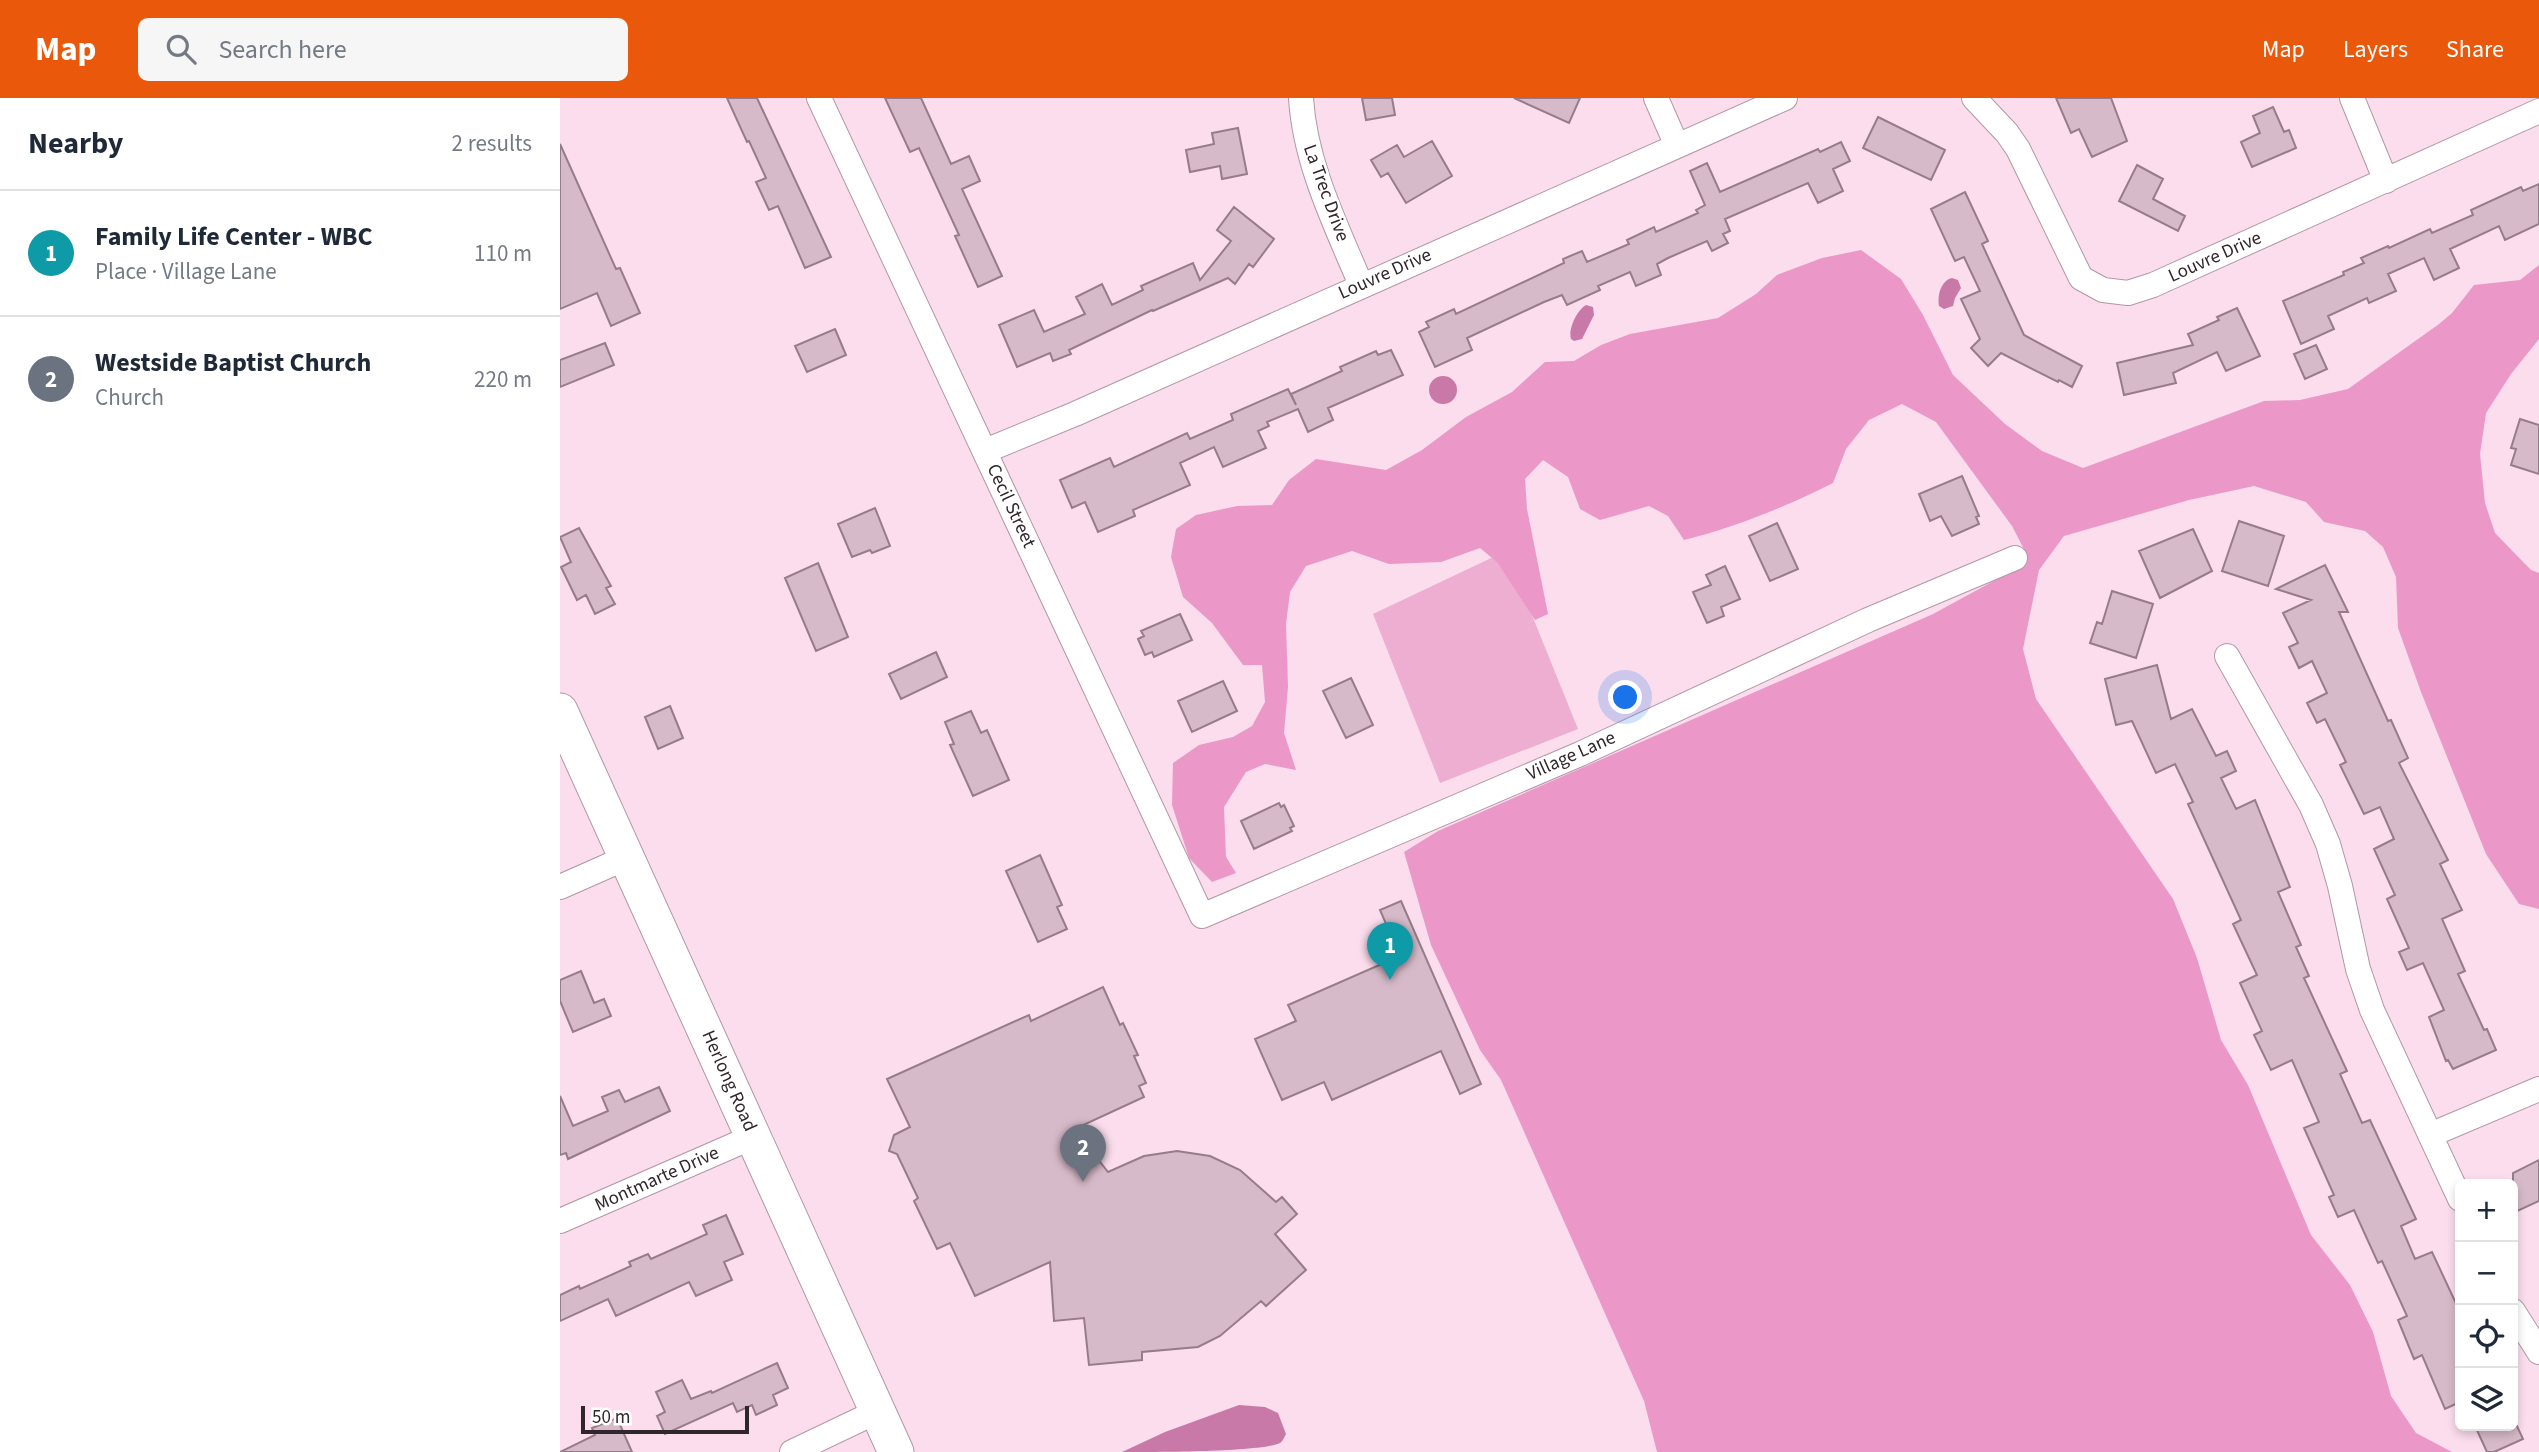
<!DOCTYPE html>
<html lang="en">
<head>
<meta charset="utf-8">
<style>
	:root { --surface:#fff; --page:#f6f6f7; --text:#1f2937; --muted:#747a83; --line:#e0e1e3; --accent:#ea580c }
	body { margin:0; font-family:"Source Sans 3",sans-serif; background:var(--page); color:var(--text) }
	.controls { position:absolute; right:21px; bottom:21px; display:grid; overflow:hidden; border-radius:10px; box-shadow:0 4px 10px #0003 }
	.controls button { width:63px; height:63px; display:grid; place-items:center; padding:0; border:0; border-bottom:2px solid var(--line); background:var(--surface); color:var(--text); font:35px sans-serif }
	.scale { position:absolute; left:21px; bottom:18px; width:168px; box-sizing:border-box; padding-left:7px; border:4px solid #31262c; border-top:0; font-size:19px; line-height:24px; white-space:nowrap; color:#31262c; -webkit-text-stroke:5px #fff; paint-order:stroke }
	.you { position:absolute; left:1066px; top:600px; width:24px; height:24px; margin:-18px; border:5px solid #fff; border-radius:50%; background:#1a73e8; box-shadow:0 0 0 10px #1a73e833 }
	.badge { display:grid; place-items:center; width:46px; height:46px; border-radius:50%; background:var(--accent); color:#fff; font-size:23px; font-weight:700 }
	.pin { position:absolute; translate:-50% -58px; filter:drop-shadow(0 2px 4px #0008) }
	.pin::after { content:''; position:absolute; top:37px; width:24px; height:21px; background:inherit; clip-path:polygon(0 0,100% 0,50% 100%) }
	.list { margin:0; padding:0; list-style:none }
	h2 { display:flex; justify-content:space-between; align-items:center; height:91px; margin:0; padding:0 28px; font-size:30px }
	h2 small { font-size:23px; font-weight:400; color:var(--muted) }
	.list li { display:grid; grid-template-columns:46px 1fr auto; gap:21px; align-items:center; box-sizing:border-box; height:126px; padding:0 28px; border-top:2px solid var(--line) }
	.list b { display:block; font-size:26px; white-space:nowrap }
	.list p { margin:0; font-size:23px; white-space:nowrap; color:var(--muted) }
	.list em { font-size:23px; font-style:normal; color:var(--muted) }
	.icon { flex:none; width:38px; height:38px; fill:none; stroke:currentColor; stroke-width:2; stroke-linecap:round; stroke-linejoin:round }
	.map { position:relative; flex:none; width:1979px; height:1354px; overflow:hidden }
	header { display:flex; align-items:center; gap:42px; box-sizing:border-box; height:98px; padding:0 35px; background:var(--accent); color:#fff }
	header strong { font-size:33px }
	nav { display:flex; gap:38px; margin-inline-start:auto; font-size:24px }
	.search { width:490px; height:63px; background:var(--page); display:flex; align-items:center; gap:18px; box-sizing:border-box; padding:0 24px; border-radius:10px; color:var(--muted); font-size:26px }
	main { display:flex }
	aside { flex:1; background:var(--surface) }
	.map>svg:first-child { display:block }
</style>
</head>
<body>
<header>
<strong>Map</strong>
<div class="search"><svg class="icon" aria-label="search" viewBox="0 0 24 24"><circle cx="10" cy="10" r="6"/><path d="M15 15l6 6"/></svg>Search here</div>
<nav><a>Map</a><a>Layers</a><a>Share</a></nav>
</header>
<main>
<aside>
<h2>Nearby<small>2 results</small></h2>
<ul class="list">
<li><span class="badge" style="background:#0f9aa8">1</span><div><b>Family Life Center - WBC</b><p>Place · Village Lane</p></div><em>110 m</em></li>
<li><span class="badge" style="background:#6b7280">2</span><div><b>Westside Baptist Church</b><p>Church</p></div><em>220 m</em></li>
</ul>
</aside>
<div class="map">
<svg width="1979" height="1354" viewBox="0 0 1979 1354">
	<rect width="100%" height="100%" fill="#fbdded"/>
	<!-- green -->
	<path fill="#edaed1" d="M 946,453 L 1018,631 L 880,685 L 813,516 Z"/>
	<!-- forest -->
	<path fill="#eb98c8" d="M 1301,152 L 1341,181 L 1363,217 L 1393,277 L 1445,326 L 1482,353 L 1523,370 L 1704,303 L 1740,302 L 1788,291 L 1879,226 L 1892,215 L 1914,187 L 1960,182 L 1979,167 L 1979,241 L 1951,276 L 1926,315 L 1920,356 L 1925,405 L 1935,435 L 1971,472 L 1979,475 L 1979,811 L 1959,806 L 1926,756 L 1861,594 L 1838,530 L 1836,479 L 1823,449 L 1805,433 L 1764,424 L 1746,404 L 1694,388 L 1629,402 L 1504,438 L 1479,472 L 1463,551 L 1476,601 L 1613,801 L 1637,860 L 1661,942 L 1688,987 L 1751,1137 L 1790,1187 L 1813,1234 L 1831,1298 L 1856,1335 L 1892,1354 L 1097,1354 L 1084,1303 L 941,982 L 920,952 L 871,847 L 844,754 L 878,733 L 1373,516 L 1452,473 L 1467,457 L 1452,428 L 1376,324 L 1342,306 L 1309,322 L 1286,351 L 1273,385 C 1225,409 1176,429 1124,442 L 1108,418 L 1089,408 L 1040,422 L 1020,411 L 1008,379 L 983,362 L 965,381 L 967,411 L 988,516 L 975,522 L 937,464 L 920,450 L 881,464 L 829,466 L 792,453 L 746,468 L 730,494 L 726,526 L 728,589 L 724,635 L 736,672 L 705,666 L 686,674 L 664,709 L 666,759 L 676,775 L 652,784 L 629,760 L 612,707 L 613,665 L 639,647 L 673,639 L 692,628 L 705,604 L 702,567 L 683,567 L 652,525 L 623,499 L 611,459 L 616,431 L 636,417 L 677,408 L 712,407 L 729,382 L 756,361 L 826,372 L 862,352 L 906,319 L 952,294 L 985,264 L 1014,263 L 1041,247 L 1070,236 L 1158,220 L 1196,196 L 1217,177 L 1262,160 Z"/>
	<!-- water -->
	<path fill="#c979a8" d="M 1392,180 L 1398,182 L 1401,190 L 1395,200 L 1393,208 L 1384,211 L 1379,208 C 1377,198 1381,182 1392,180 Z
		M 1026,207 L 1033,209 L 1034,217 L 1022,241 L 1014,243 L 1011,241 C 1008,231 1017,212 1026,207 Z
		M869 292a14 14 0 1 1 28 0a14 14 0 1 1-28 0Z
		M 679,1307 L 705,1309 L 718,1315 L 726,1336 C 724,1339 723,1343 720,1345 C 702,1354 590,1354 562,1354 L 605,1334 Z"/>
	<!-- building -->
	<path fill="#d7bac9" stroke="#967c8a" stroke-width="2" d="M 167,0 L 197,0 L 271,159 L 245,170 L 218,108 L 209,112 L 196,84 L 206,80 L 189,43 L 187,44 Z
		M 325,0 L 361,0 L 391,66 L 409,58 L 420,83 L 402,91 L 442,178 L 418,189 L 395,138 L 399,137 L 359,50 L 350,54 Z
		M 802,0 L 832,0 L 835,17 L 806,22 Z
		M 954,0 L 1020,0 L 1009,25 Z
		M 1496,0 L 1551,0 L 1567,43 L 1532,59 L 1519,31 L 1511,35 Z
		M 1713,9 L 1724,34 L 1729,32 L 1736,50 L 1692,69 L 1681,44 L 1700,35 L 1693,18 Z
		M 1318,19 L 1385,52 L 1371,82 L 1303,50 Z
		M 678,30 L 687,76 L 662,81 L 660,68 L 630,74 L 626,52 L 654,46 L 652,35 Z
		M 872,43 L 892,78 L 846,105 L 828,75 L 821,79 L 811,62 L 837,47 L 844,59 Z
		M 1281,44 L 1290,63 L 1273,71 L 1283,93 L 1258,105 L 1248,85 L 1165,121 L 1170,133 L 1163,136 L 1168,145 L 1152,153 L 1147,143 L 1108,160 L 1097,166 L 1101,177 L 1076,188 L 1070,174 L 1038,188 L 1040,192 L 1007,207 L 1002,197 L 984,204 L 907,240 L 912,252 L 875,269 L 859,234 L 869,229 L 866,224 L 894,211 L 896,216 L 1004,165 L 1003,161 L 1022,153 L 1027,164 L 1069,146 L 1067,142 L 1094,129 L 1096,134 L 1138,115 L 1136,112 L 1145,107 L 1130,73 L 1147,65 L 1160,94 L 1258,51 L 1260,54 Z
		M 0,46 L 56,171 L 60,170 L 80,215 L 51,228 L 37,195 L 0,211 Z
		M 1577,67 L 1603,81 L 1593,101 L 1625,118 L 1618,133 L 1559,103 Z
		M 1979,86 L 1979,126 L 1945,142 L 1939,128 L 1890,151 L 1899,170 L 1874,182 L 1864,160 L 1828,176 L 1836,193 L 1809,205 L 1807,200 L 1768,218 L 1774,231 L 1741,246 L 1723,203 L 1784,177 L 1783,174 L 1804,165 L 1801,160 L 1828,148 L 1829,150 L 1870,131 L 1872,135 L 1913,117 L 1911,112 L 1961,89 L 1963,93 Z
		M 1405,94 L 1428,143 L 1422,146 L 1464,237 L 1522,268 L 1512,289 L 1499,282 L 1498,284 L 1441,255 L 1428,268 L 1411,250 L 1420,241 L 1401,201 L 1420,193 L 1404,159 L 1395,163 L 1371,111 Z
		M 674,109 L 714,141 L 693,169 L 689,166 L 675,186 L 668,180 L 593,213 L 592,212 L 509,252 L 511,256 L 493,263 L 490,255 L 457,269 L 439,227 L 474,212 L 484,234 L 525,216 L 516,199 L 542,186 L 552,207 L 583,192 L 581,188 L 633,165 L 640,182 L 671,143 L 657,132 Z
		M 1677,210 L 1700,258 L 1666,273 L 1657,254 L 1613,275 L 1616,285 L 1564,297 L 1557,265 L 1633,247 L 1628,236 L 1659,222 L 1657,219 Z
		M 275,231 L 286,257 L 247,274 L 235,248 Z
		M 45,245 L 54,267 L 0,289 L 0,262 Z
		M 1756,247 L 1767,271 L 1745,281 L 1734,256 Z
		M 831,252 L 843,277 L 768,310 L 773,322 L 748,334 L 738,311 L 707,324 L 709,328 L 698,333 L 706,350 L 663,369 L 654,349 L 620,365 L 630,387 L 573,412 L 575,418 L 538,434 L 525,404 L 512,410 L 500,382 L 550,360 L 554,369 L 627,335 L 630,341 L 673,322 L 671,316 L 728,291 L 736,307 L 731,296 L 782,273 L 780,269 L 816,253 L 818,257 Z
		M 1960,321 L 1979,327 L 1979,376 L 1951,367 L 1956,351 L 1951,350 Z
		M 1402,378 L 1419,418 L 1416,419 L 1419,426 L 1392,438 L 1381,418 L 1370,423 L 1359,396 Z
		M 315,410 L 330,448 L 312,455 L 310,452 L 292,459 L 278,426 Z
		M 1679,423 L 1724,438 L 1708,488 L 1662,473 Z
		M 1217,425 L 1238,471 L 1210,483 L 1189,438 Z
		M 19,430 L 51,488 L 46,490 L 55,506 L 35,516 L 26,497 L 17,502 L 1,469 L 11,464 L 0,439 Z
		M 1633,431 L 1652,473 L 1600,500 L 1579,453 Z
		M 258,465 L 288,539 L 256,553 L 225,480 Z
		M 1765,467 L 1788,514 L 1779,514 L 1828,623 L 1831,622 L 1848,660 L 1839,665 L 1888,762 L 1880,766 L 1902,812 L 1882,821 L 1905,873 L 1898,876 L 1924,932 L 1927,931 L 1936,952 L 1893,971 L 1888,962 L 1886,963 L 1869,919 L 1884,912 L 1863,865 L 1847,872 L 1839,854 L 1849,850 L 1827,801 L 1835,797 L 1814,751 L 1834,741 L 1820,709 L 1804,716 L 1780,667 L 1786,664 L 1765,621 L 1757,625 L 1747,605 L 1767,595 L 1752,563 L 1739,570 L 1729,549 L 1738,545 L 1723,515 L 1751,502 L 1716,491 Z
		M 1165,468 L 1180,501 L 1161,509 L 1164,518 L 1147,525 L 1133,494 L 1151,487 L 1146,477 Z
		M 1552,493 L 1593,506 L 1576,560 L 1530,545 L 1537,524 L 1542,526 Z
		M 620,516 L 632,542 L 594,559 L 592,554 L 585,557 L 578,541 L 584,538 L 581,533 Z
		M 376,554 L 387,579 L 341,601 L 329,576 Z
		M 1597,567 L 1611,621 L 1632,611 L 1656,658 L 1667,653 L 1676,673 L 1661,680 L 1676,711 L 1695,702 L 1730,789 L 1718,794 L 1741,847 L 1736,849 L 1749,878 L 1744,880 L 1787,973 L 1780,976 L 1802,1025 L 1810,1022 L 1856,1121 L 1841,1128 L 1855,1161 L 1872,1154 L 1900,1214 L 1900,1304 L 1885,1311 L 1862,1257 L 1854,1261 L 1838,1222 L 1847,1218 L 1822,1163 L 1818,1165 L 1794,1112 L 1778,1119 L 1769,1099 L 1774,1097 L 1744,1030 L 1759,1024 L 1732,962 L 1711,972 L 1694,937 L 1702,933 L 1680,885 L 1697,877 L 1673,826 L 1681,822 L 1628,706 L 1633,704 L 1615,666 L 1596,675 L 1572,623 L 1556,627 L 1545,581 Z
		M 791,580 L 813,627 L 786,640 L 763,593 Z
		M 663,583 L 677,613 L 632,634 L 618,603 Z
		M 110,608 L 123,640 L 98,651 L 85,619 Z
		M 411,613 L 421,635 L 427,632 L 449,682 L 413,698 L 390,647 L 394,646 L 385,624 Z
		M 719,705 L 721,709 L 724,707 L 734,728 L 730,730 L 732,733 L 694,751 L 681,723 Z
		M 480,757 L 502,807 L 497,809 L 507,831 L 478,844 L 446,773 Z
		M 841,803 L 921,986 L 900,996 L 881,953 L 772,1002 L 764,984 L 722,1002 L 695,941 L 736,923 L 728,907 L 840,858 L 820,812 Z
		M 21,873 L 34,905 L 44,901 L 51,918 L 13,934 L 0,903 L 0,882 Z
		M 543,889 L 560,927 L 563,925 L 578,957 L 574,958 L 586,985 L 579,988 L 584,999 L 521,1028 L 534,1056 L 548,1074 L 584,1058 L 617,1053 L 650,1058 L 680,1072 L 716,1104 L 722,1099 L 737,1116 L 715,1136 L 746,1172 L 706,1208 L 701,1203 L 660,1238 L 638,1249 L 582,1254 L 582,1262 L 529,1267 L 524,1220 L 494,1223 L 490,1164 L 415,1198 L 390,1145 L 377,1151 L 354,1103 L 358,1100 L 337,1056 L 329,1053 L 334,1037 L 350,1029 L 327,981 L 469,917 L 471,923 Z
		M 99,989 L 110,1013 L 8,1061 L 6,1055 L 0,1057 L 0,998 L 13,1028 L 48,1013 L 42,999 L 59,992 L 65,1004 Z
		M 1979,1062 L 1979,1103 L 1953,1115 L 1953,1075 Z
		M 166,1117 L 183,1156 L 164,1164 L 172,1182 L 136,1198 L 129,1184 L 56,1218 L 48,1201 L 0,1223 L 0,1197 L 19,1188 L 20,1191 L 71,1168 L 69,1164 L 88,1156 L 91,1161 L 147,1136 L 143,1127 Z
		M 217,1265 L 228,1290 L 213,1297 L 217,1307 L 196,1317 L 192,1307 L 177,1314 L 173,1305 L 105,1336 L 97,1318 L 105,1314 L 96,1294 L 122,1282 L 131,1301 L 151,1293 L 152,1295 Z
		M 57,1320 L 72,1354 L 0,1354 L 35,1337 L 32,1330 Z
		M 1915,1328 L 1957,1328 L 1963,1341 L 1934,1354 L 1927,1354 Z"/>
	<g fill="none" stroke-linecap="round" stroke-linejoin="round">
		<defs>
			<path id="street" d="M 259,0 L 642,818 L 1020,656 L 1308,522 L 1455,460
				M 741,0 C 745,66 776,127 801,187
				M 1096,0 L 1117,48
				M 1414,0 L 1447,35 L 1458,51 L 1521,180 L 1543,192 L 1568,195 L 1593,187 L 1979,13
				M 1792,0 L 1826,83
				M 425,353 L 515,316 L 1225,0
				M 1667,558 L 1751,707 L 1768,746 L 1780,788 L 1798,871 L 1812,912 L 1900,1101
				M 0,789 L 68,759
				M 1870,1037 L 1979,991
				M 0,1123 L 195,1038
				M 1953,1213 L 1979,1254
				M 232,1354 L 318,1313"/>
			<path id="secondary" d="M 0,613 L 336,1354"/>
		</defs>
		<!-- street casing -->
		<use href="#street" stroke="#b297a5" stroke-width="26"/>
		<!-- secondary casing -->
		<use href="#secondary" stroke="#b297a5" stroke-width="37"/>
		<!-- street -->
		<use href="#street" stroke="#fff" stroke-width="24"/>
		<!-- secondary -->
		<use href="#secondary" stroke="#fff" stroke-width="35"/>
	</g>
	<g text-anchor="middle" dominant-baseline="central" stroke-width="5" stroke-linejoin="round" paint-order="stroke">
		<!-- street labels -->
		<g font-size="19" fill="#31262c" stroke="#fff">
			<text transform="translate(766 95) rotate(70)">La Trec Drive</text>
			<text transform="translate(1655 159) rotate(-24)">Louvre Drive</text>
			<text transform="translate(825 176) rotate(-24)">Louvre Drive</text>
			<text transform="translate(451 408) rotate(65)">Cecil Street</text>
			<text transform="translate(1011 658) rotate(-24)">Village Lane</text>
			<text transform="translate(169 983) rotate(66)">Herlong Road</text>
			<text transform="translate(97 1081) rotate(-24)">Montmarte Drive</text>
		</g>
	</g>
</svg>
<div class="controls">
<button>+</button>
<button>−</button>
<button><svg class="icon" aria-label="locate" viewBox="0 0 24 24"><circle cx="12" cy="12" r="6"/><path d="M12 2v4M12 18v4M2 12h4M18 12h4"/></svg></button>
<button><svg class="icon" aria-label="layers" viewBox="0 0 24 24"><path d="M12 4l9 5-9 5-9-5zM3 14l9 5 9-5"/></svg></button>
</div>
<div class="scale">50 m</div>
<div class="you"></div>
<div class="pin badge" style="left:830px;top:882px;background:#0f9aa8">1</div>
<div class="pin badge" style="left:523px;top:1084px;background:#6b7280">2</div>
</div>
</main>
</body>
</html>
